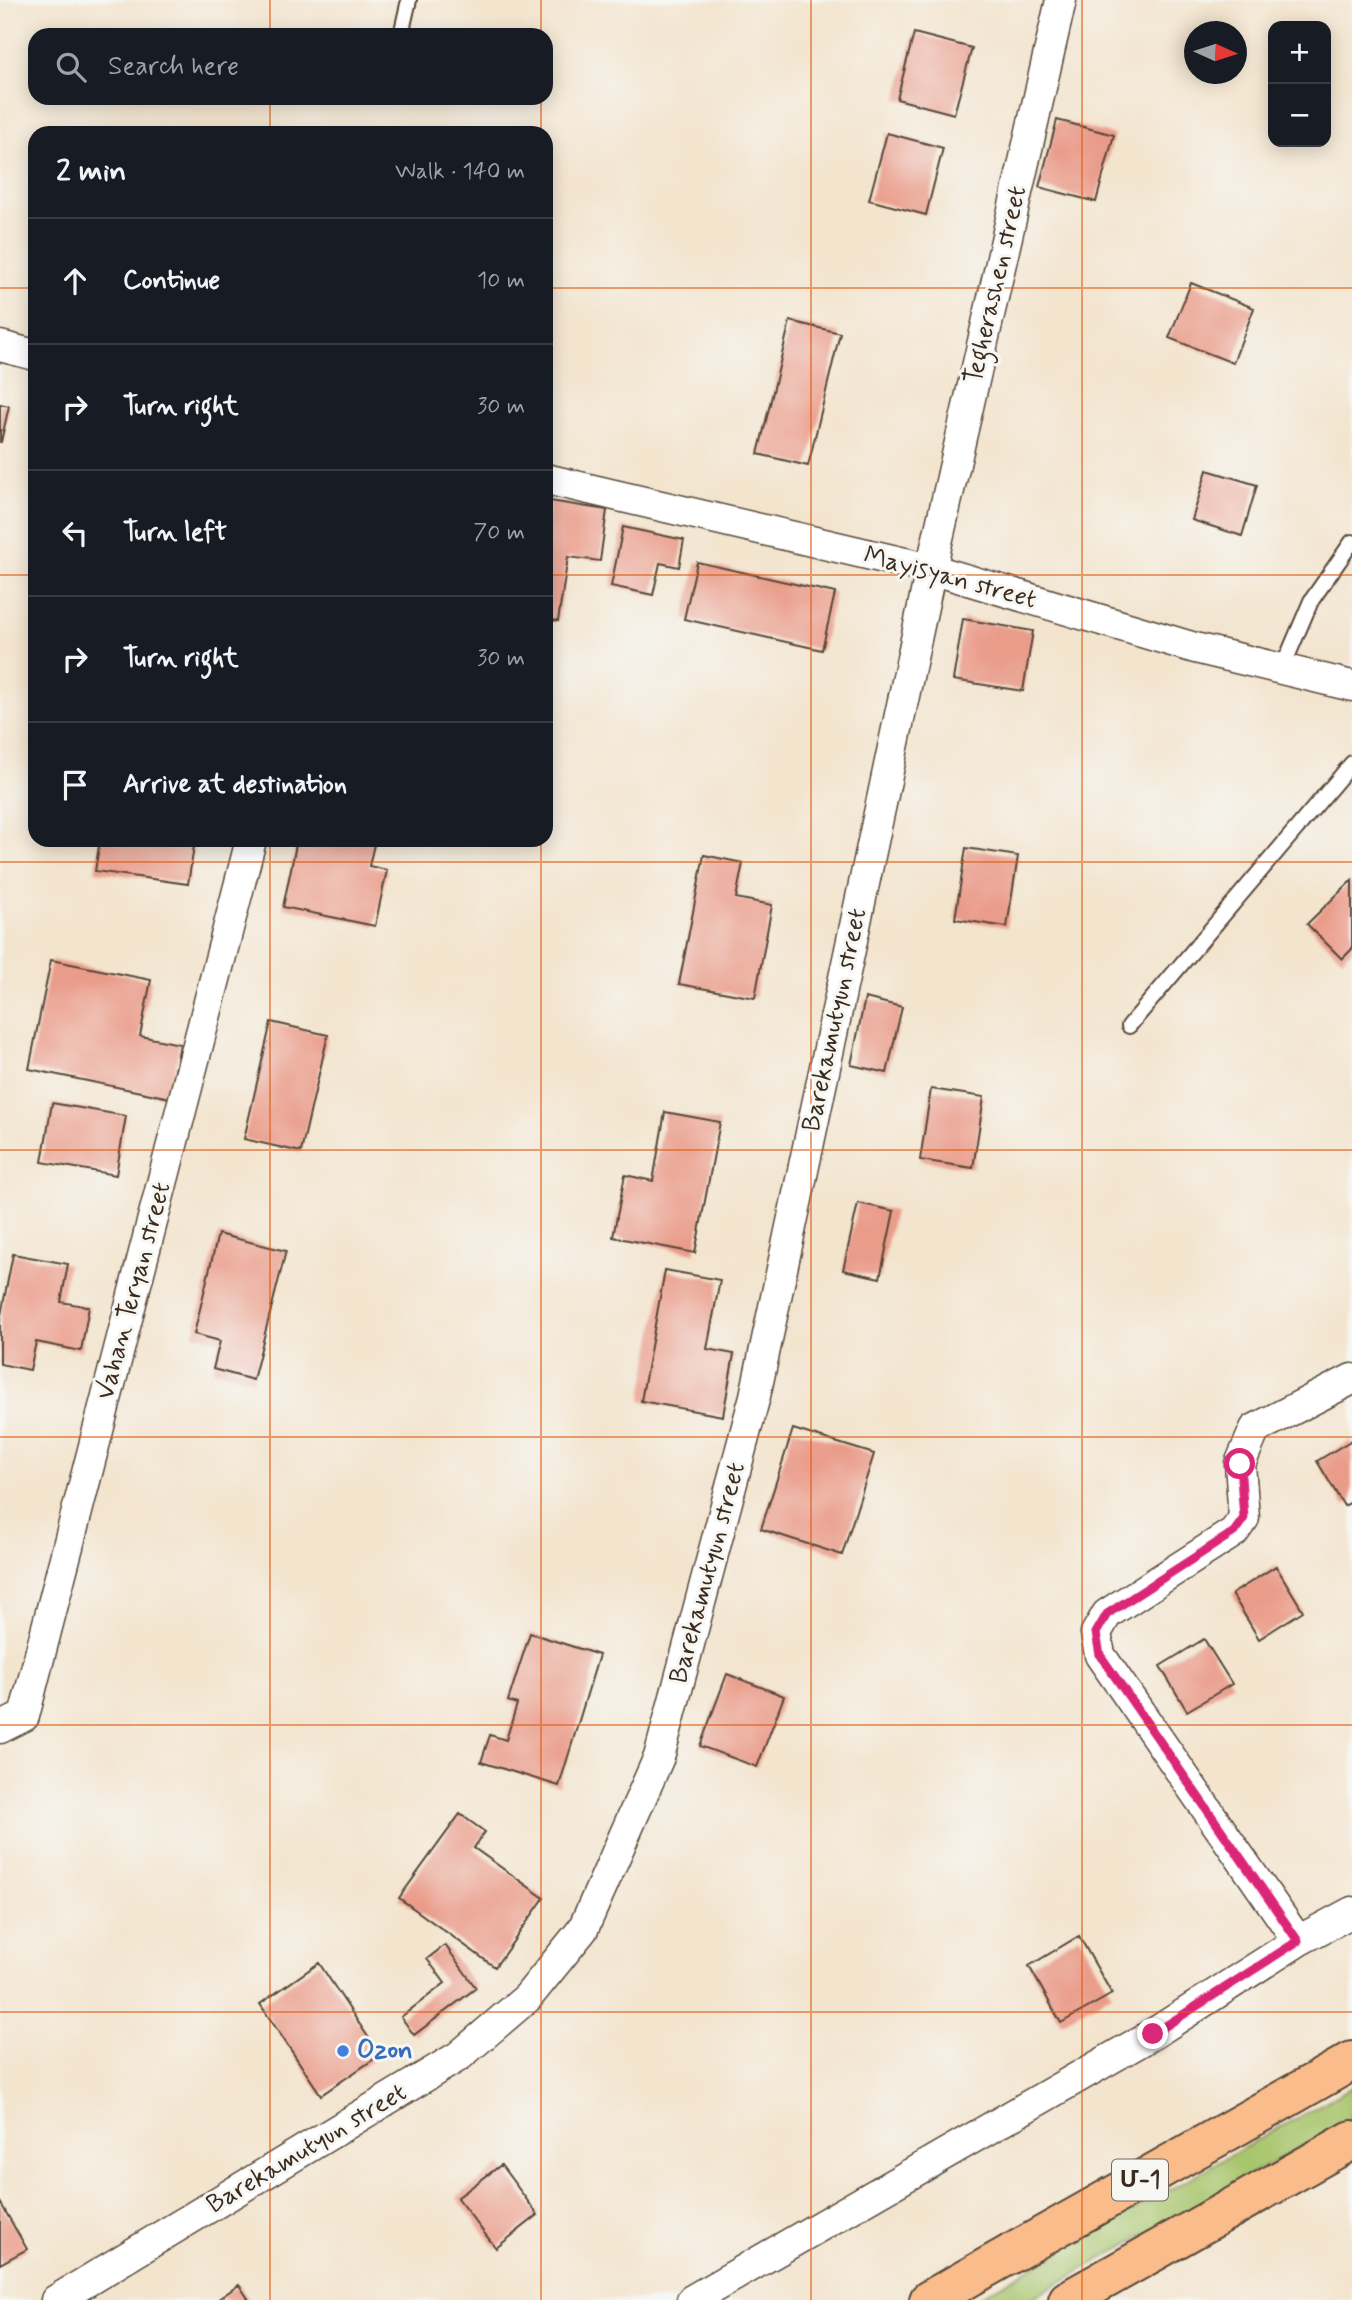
<!DOCTYPE html>
<html lang="en">
<head>
<meta charset="utf-8">
<style>
	:root { --surface:#171b24; --page:#20242c; --text:#f1f3f6; --muted:#9ea1a6; --line:#363941 }
	body { margin:0; font-family:Mynerve,"Noto Sans Armenian",sans-serif; background:var(--page); color:var(--text) }
	.controls { position:absolute; right:21px; top:21px; display:grid; overflow:hidden; border-radius:14px; box-shadow:0 4px 18px #0003 }
	.controls button { width:63px; height:63px; display:grid; place-items:center; padding:0; border:0; border-bottom:2px solid var(--line); background:var(--surface); color:var(--text); font:35px sans-serif }
	.compass { position:absolute; left:1184px; top:21px; width:63px; height:63px; border-radius:50%; background:var(--surface); box-shadow:0 4px 18px #0003; rotate:93deg }
	.stop { position:absolute; width:21px; height:21px; margin:-16px; border:5px solid #db2777; border-radius:50%; background:#fff }
	.stop.end { background:#db2777; border-color:#fff; box-shadow:0 2px 7px #0008 }
	.list { margin:0; padding:0; list-style:none }
	h2 { display:flex; justify-content:space-between; align-items:center; height:91px; margin:0; padding:0 28px; font-size:30px }
	h2 small { font-size:23px; font-weight:400; color:var(--muted) }
	.list li { display:grid; grid-template-columns:46px 1fr auto; gap:21px; align-items:center; box-sizing:border-box; height:126px; padding:0 28px; border-top:2px solid var(--line) }
	.list b { display:block; font-size:26px; white-space:nowrap }
	.list em { font-size:23px; font-style:normal; color:var(--muted) }
	.icon { flex:none; width:38px; height:38px; fill:none; stroke:currentColor; stroke-width:2; stroke-linecap:round; stroke-linejoin:round }
	.map { position:relative; flex:none; width:1352px; height:2300px; overflow:hidden }
	.search { position:absolute; background:var(--surface); box-shadow:0 4px 18px #0003; left:28px; top:28px; width:525px; height:77px; display:flex; align-items:center; gap:18px; box-sizing:border-box; padding:0 24px; border-radius:21px; color:var(--muted); font-size:26px }
	.panel { position:absolute; background:var(--surface); box-shadow:0 4px 18px #0003; left:28px; top:126px; width:525px; height:721px; border-radius:21px }
	.map>svg:first-child { display:block }
</style>
</head>
<body>
<div class="map">
<svg width="1352" height="2300" viewBox="0 0 1352 2300">
	<rect width="100%" height="100%" fill="#f6f6f2"/>
	<filter id="ink" filterUnits="userSpaceOnUse"><feTurbulence type="fractalNoise" baseFrequency=".0143" numOctaves="2"/><feDisplacementMap in="SourceGraphic" scale="14" xChannelSelector="R" yChannelSelector="G"/><feConvolveMatrix kernelMatrix="1 2 1 2 8 2 1 2 1" color-interpolation-filters="sRGB"/></filter>
	<filter id="wash" filterUnits="userSpaceOnUse"><feTurbulence type="fractalNoise" baseFrequency=".00686" numOctaves="4" result="noise"/><feDisplacementMap in="SourceGraphic" scale="28" xChannelSelector="R" yChannelSelector="G"/><feGaussianBlur stdDeviation="1.57" result="paint"/><feColorMatrix in="noise" values="0 0 0 0 0 0 0 0 0 0 0 0 0 0 0 0 0 1.4 0 .05"/><feComposite in="paint" operator="in"/></filter>
	<g filter="url(#wash)">
		<rect width="100%" height="100%" fill="#f3e4ce"/>
		<!-- green -->
		<path fill="#a8c56c" stroke="#727845" stroke-width="2" d="M 1352,2087 L 1352,2118 L 1028,2300 L 974,2300 Z"/>
		<g id="blocks">
			<!-- building -->
			<path fill="#ea9c8a" d="M 914,33 L 972,48 L 954,114 L 897,99 Z
				M 1057,120 L 1114,135 L 1096,202 L 1039,187 Z
				M 887,133 L 943,148 L 926,215 L 869,200 Z
				M 1191,283 L 1254,308 L 1233,363 L 1169,338 Z
				M 790,321 L 840,333 L 808,466 L 758,454 Z
				M 0,404 L 9,406 L 1,442 L 0,442 Z
				M 1207,470 L 1257,485 L 1242,536 L 1192,520 Z
				M 550,501 L 607,510 L 600,561 L 568,557 L 558,621 L 546,619 L 546,524 Z
				M 623,527 L 684,540 L 679,567 L 660,563 L 653,595 L 611,586 Z
				M 697,562 L 835,593 L 822,650 L 684,619 Z
				M 963,619 L 1033,631 L 1023,691 L 953,680 Z
				M 100,840 L 195,840 L 188,884 L 95,871 Z
				M 297,840 L 375,840 L 369,866 L 387,870 L 375,926 L 283,907 Z
				M 966,848 L 1018,856 L 1007,927 L 955,919 Z
				M 704,855 L 743,863 L 736,898 L 772,905 L 755,998 L 679,984 Z
				M 1352,880 L 1352,949 L 1342,959 L 1307,924 Z
				M 51,960 L 151,980 L 140,1036 L 180,1044 L 170,1098 L 29,1069 Z
				M 865,998 L 902,1007 L 887,1073 L 851,1065 Z
				M 271,1022 L 328,1035 L 301,1152 L 244,1139 Z
				M 931,1089 L 984,1097 L 973,1168 L 920,1160 Z
				M 52,1103 L 126,1116 L 116,1175 L 42,1162 Z
				M 665,1112 L 720,1122 L 695,1253 L 613,1237 L 625,1175 L 653,1181 Z
				M 858,1203 L 894,1211 L 880,1278 L 843,1270 Z
				M 218,1234 L 286,1251 L 253,1380 L 213,1369 L 220,1341 L 194,1334 Z
				M 13,1254 L 68,1264 L 61,1302 L 89,1307 L 81,1351 L 36,1342 L 30,1370 L 0,1364 L 0,1320 Z
				M 665,1270 L 720,1280 L 707,1349 L 734,1354 L 723,1416 L 641,1401 Z
				M 793,1429 L 874,1454 L 842,1555 L 761,1529 Z
				M 1352,1440 L 1352,1502 L 1344,1506 L 1317,1461 Z
				M 1276,1566 L 1303,1611 L 1259,1639 L 1232,1594 Z
				M 530,1633 L 599,1655 L 559,1786 L 481,1762 L 490,1735 L 506,1740 L 517,1704 L 508,1701 Z
				M 1204,1639 L 1232,1684 L 1187,1711 L 1160,1666 Z
				M 727,1674 L 784,1696 L 757,1767 L 700,1746 Z
				M 460,1814 L 485,1832 L 474,1848 L 544,1898 L 495,1967 L 399,1898 Z
				M 1079,1936 L 1112,1994 L 1061,2023 L 1029,1966 Z
				M 445,1945 L 476,1988 L 414,2035 L 401,2017 L 445,1983 L 427,1959 Z
				M 319,1963 L 380,2055 L 321,2095 L 260,2004 Z
				M 501,2165 L 538,2215 L 496,2248 L 457,2198 Z
				M 0,2202 L 27,2249 L 0,2264 Z
				M 239,2285 L 249,2300 L 217,2300 Z"/>
		</g>
	</g>
	<g filter="url(#ink)">
		<use href="#blocks" fill-opacity="0" stroke="#574638" stroke-width="2"/>
		<g fill="none" stroke-linecap="round" stroke-linejoin="round">
			<defs>
				<path id="service" d="M 403,26 L 409,0
					M 1282,669 L 1311,601 L 1352,542
					M 1129,1026 L 1352,763"/>
				<path id="minor" d="M 0,346 L 35,355
					M 546,479 L 931,569 L 1195,648 L 1352,686
					M 0,1728 L 24,1716 L 251,840
					M 1298,1941 L 1352,1912
					M 56,2300 L 459,2056 L 527,1998 L 583,1929 L 659,1757 L 755,1396 L 931,569 L 1061,0
					M 692,2300 L 1153,2034 L 1298,1941 L 1100,1655 L 1096,1633 L 1107,1614 L 1234,1532 L 1244,1518 L 1240,1464 L 1255,1429 L 1352,1379"/>
				<path id="trunk" d="M 929,2300 L 1352,2061
					M 1068,2300 L 1352,2140"/>
			</defs>
			<!-- service casing -->
			<use href="#service" stroke="#574638" stroke-width="18"/>
			<!-- minor casing -->
			<use href="#minor" stroke="#574638" stroke-width="33"/>
			<!-- trunk casing -->
			<use href="#trunk" stroke="#574638" stroke-width="42"/>
			<!-- service -->
			<use href="#service" stroke="#fff" stroke-width="14"/>
			<!-- minor -->
			<use href="#minor" stroke="#fff" stroke-width="30"/>
			<!-- trunk -->
			<use href="#trunk" stroke="#f9bc8a" stroke-width="38"/>
		</g>
	</g>
	<g fill="none" stroke-linecap="round" stroke-linejoin="round" filter="url(#ink)">
		<!-- route -->
		<path stroke="#db2777" stroke-width="9" d="M 1153,2034 L 1298,1941 L 1100,1655 L 1096,1633 L 1107,1614 L 1234,1532 L 1244,1518 L 1240,1464"/>
	</g>
	<!-- grid -->
	<path fill="none" stroke="#df570d" stroke-width="2" stroke-opacity="0.55" d="M 270,0 L 270,35M 541,0 L 541,35M 811,0 L 811,2300M 1082,0 L 1082,2300M 270,98 L 270,133M 541,98 L 541,133M 0,288 L 35,288M 546,288 L 1352,288M 0,575 L 35,575M 546,575 L 1352,575M 270,840 L 270,2300M 541,840 L 541,2300M 0,862 L 1352,862M 0,1150 L 1352,1150M 0,1437 L 1352,1437M 0,1725 L 1352,1725M 0,2012 L 1352,2012"/>
	<!-- markers -->
	<circle fill="#3f7fe0" stroke="#f6f6f2" stroke-width="2.5" cx="343" cy="2051" r="7"/>
	<g text-anchor="middle" dominant-baseline="central" stroke-width="6" stroke-linejoin="round" paint-order="stroke">
		<!-- shield labels -->
		<rect fill="#f6f6f2" stroke="#73675e" stroke-width="2" x="1112" y="2159.5" width="56" height="41" rx="5"/>
		<g font-size="24" font-weight="bold" fill="#3b2a1e">
			<text x="1140" y="2180">Մ-1</text>
		</g>
		<!-- street labels -->
		<g font-size="26" fill="#3b2a1e" stroke="#f6f6f2">
			<text transform="translate(996 285) rotate(-77)">Tegherashen street</text>
			<text transform="translate(950 578) rotate(15)">Mayisyan street</text>
			<text transform="translate(835 1020) rotate(-78)">Barekamutyun street</text>
			<text transform="translate(134 1291) rotate(-75)">Vahan Teryan street</text>
			<text transform="translate(708 1573) rotate(-75)">Barekamutyun street</text>
			<text transform="translate(307 2149) rotate(-31)">Barekamutyun street</text>
		</g>
		<!-- shop labels -->
		<g font-size="26" font-weight="bold" fill="#366cbe" stroke="#f6f6f2" text-anchor="start">
			<text x="357" y="2051">Ozon</text>
		</g>
	</g>
</svg>
<div class="controls">
<button>+</button>
<button>−</button>
</div>
<svg class="compass" viewBox="-18 -18 36 36"><path d="M0-13l5 13h-10z" fill="#e53935"/><path d="M0 13l5-13h-10z" fill="#9ea1a6"/></svg>
<div class="stop" style="left:1240px;top:1464px"></div>
<div class="stop end" style="left:1153px;top:2034px"></div>
<div class="search"><svg class="icon" aria-label="search" viewBox="0 0 24 24"><circle cx="10" cy="10" r="6"/><path d="M15 15l6 6"/></svg>Search here</div>
<section class="panel">
<h2>2 min<small>Walk · 140 m</small></h2>
<ul class="list">
<li><svg class="icon" aria-label="ahead" viewBox="0 0 24 24"><path d="M12 20V5M6 11l6-6 6 6"/></svg><div><b>Continue</b></div><em>10 m</em></li>
<li><svg class="icon" aria-label="right" viewBox="0 0 24 24"><path d="M7 20v-9h11M14 6l5 5-5 5"/></svg><div><b>Turn right</b></div><em>30 m</em></li>
<li><svg class="icon" aria-label="left" viewBox="0 0 24 24"><path d="M17 20v-9H6M10 6l-5 5 5 5"/></svg><div><b>Turn left</b></div><em>70 m</em></li>
<li><svg class="icon" aria-label="right" viewBox="0 0 24 24"><path d="M7 20v-9h11M14 6l5 5-5 5"/></svg><div><b>Turn right</b></div><em>30 m</em></li>
<li><svg class="icon" aria-label="arrive" viewBox="0 0 24 24"><path d="M6 21V4h12l-3 4 3 4H6"/></svg><div><b>Arrive at destination</b></div></li>
</ul>
</section>
</div>
</body>
</html>
